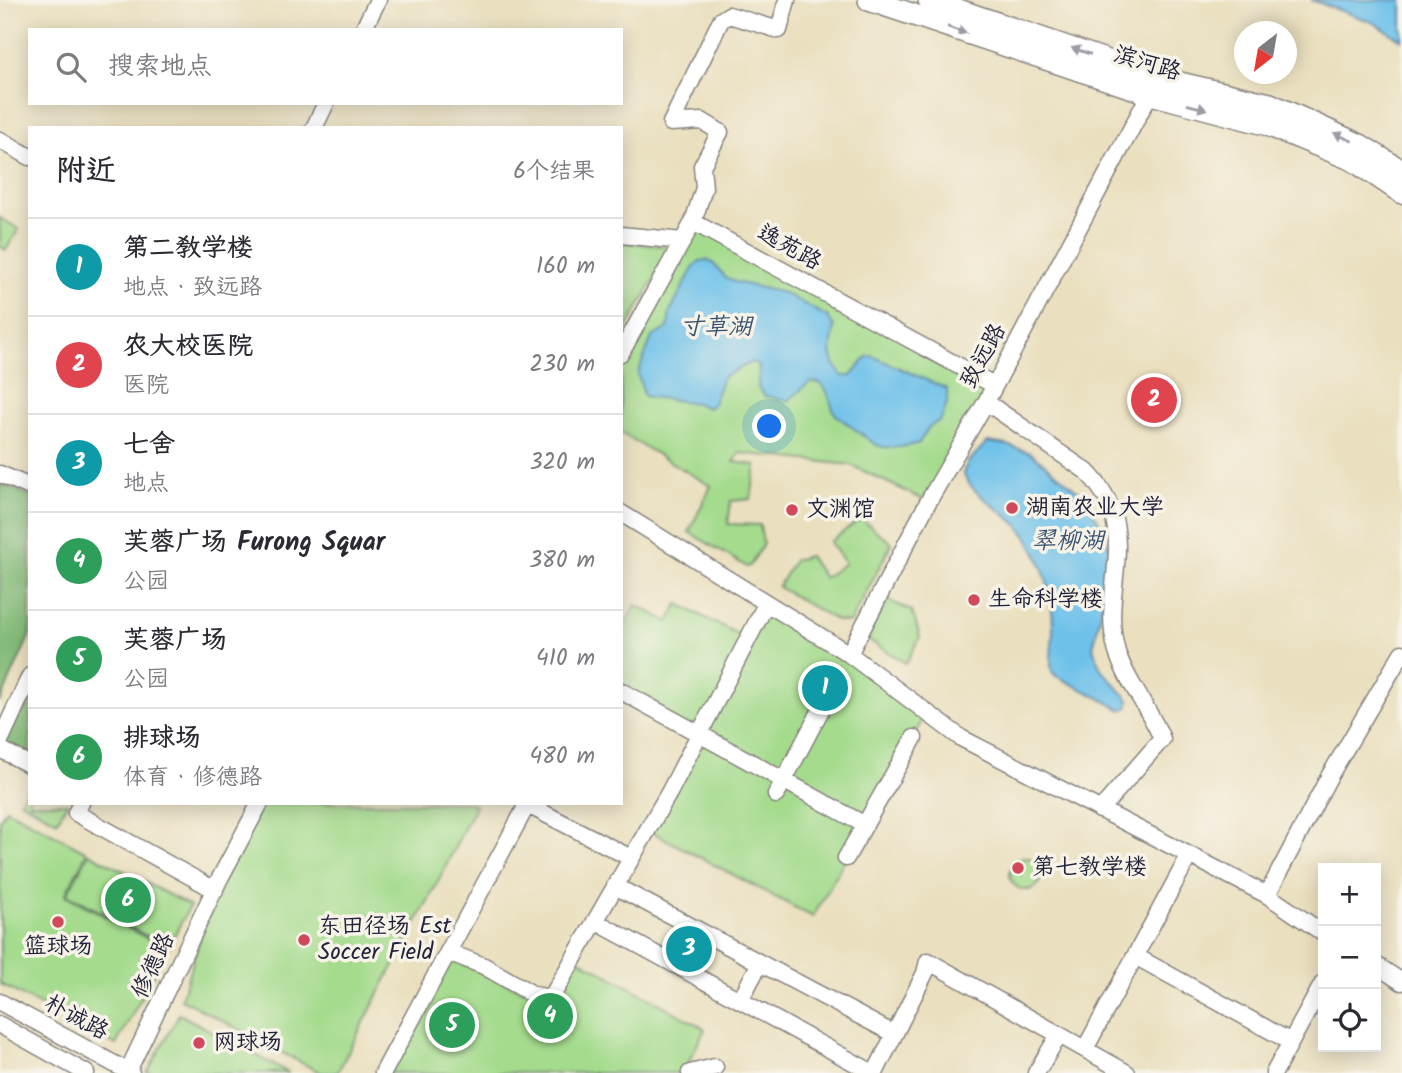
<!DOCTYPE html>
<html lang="zh">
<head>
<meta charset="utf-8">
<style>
	:root { --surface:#fff; --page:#f7f7f7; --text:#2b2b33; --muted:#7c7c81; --line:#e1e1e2; --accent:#b45309 }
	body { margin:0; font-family:Kalam,"LXGW WenKai TC",sans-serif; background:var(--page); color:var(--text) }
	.controls { position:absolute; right:21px; bottom:21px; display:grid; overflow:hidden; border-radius:0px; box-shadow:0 4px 18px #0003 }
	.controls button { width:63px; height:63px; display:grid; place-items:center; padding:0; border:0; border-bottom:2px solid var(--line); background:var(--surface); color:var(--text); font:35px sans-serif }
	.compass { position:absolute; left:1234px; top:21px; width:63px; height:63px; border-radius:50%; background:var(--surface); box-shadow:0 4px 18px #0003; rotate:211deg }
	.you { position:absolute; left:770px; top:427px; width:24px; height:24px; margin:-18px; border:5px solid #fff; border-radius:50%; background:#1a73e8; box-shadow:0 0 0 10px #1a73e833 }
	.badge { display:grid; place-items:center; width:46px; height:46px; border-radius:50%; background:var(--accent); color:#fff; font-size:23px; font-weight:700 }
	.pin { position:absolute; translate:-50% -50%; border:4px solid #fff; box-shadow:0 2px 7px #0006 }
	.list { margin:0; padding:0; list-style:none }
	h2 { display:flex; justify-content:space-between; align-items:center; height:91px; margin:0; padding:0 28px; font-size:30px }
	h2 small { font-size:23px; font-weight:400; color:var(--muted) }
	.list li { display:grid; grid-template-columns:46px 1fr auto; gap:21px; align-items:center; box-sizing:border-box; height:98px; padding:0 28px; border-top:2px solid var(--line) }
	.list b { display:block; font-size:26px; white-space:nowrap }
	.list p { margin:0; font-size:23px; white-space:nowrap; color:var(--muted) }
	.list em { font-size:23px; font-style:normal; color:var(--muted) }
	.icon { flex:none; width:38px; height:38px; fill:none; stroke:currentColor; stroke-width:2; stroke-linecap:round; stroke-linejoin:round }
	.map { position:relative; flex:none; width:1402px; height:1073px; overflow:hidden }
	.search { position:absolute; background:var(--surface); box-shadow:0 4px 18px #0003; left:28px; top:28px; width:595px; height:77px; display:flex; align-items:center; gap:18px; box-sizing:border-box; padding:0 24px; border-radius:0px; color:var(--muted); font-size:26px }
	.panel { position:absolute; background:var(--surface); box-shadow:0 4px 18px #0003; left:28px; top:126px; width:595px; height:679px; border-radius:0px }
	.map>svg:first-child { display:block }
</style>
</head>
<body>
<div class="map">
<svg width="1402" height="1073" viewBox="0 0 1402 1073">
	<rect width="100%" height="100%" fill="#f7f3e8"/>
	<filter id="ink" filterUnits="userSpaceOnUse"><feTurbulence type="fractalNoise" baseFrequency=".0143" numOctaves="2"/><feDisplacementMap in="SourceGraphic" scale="14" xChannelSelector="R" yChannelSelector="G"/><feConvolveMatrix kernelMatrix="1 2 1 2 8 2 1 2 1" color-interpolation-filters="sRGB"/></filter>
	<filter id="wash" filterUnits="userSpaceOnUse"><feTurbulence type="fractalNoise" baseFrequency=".00686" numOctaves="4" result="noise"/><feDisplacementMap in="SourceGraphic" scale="28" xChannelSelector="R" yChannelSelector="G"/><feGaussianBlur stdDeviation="1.57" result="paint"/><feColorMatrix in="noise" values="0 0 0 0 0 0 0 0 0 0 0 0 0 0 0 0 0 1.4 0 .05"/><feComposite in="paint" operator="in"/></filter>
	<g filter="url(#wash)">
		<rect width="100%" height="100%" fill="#eae0bf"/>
		<!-- green -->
		<path fill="#a4db8d" stroke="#637e64" stroke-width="2" d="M 0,218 L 19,229 L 6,250 L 0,246 Z
			M 693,222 L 994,385 L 928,502 L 851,465 L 740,453 L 734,462 L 756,465 L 751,499 L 731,501 L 728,524 L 760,525 L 763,544 L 750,566 L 747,567 L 689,532 L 711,486 L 621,433 L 621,353 Z
			M 621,242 L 672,247 L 621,339 Z
			M 861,519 L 892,543 L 850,623 L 837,621 L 778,587 L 794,560 L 809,556 L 824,578 L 845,563 L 830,542 Z
			M 887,600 L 912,611 L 920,637 L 906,663 L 866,639 Z
			M 678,604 L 747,639 L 766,604 L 927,712 L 813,917 L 648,830 L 698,735 L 621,691 L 621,631 L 636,605 L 669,622 Z
			M 30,784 L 30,803 L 67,803 L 57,821 L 20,801 Z
			M 268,803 L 470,803 L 475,806 L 442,874 L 337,1073 L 321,1073 L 181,999 L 219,880 L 258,808 Z
			M 6,809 L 87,852 L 65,895 L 167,949 L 116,1045 L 0,984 L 0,819 Z
			M 89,853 L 190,906 L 168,947 L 67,894 Z
			M1010 874a16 16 0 1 1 32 0a16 16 0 1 1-32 0Z
			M 577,958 L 705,1029 L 683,1073 L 383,1073 L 451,959 L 553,1003 Z
			M 179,1014 L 289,1073 L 147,1073 Z"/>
		<!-- forest -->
		<path fill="#83bb78" stroke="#526e5a" stroke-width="2" d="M 0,484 L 30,495 L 30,635 L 0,702 Z
			M 30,681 L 30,756 L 3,742 Z"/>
		<!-- water -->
		<path fill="#6dc1ea" stroke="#487292" stroke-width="2" d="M 1311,0 L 1402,0 L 1402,40 L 1372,22 Z
			M 706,260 L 713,263 L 726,278 L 735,282 L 784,293 L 828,317 L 834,327 L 831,352 L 834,363 L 842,376 L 851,376 L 867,357 L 872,356 L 947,389 L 947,403 L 941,420 L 929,427 L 919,443 C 904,447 891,450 876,445 L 836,415 C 828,402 832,394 820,383 L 810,382 L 788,401 L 765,396 L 758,388 L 759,366 L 752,362 L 723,377 L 713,404 L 708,408 L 696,403 L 644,396 L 638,373 L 652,337 L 668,328 L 670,312 L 694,266 L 700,261 Z
			M 987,442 L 1007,445 L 1031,453 L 1083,495 L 1098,520 L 1110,550 L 1110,572 L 1093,648 L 1101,669 L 1129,700 L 1128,707 L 1122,710 L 1056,676 L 1052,672 C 1049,659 1053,643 1053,629 C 1053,598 1045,564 1027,537 C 1011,512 973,499 963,473 L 968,462 Z"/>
	</g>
	<g filter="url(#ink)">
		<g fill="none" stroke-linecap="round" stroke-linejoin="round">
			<defs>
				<path id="minor" d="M 363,30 L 378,0
					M 314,128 L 326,103
					M 0,140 L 30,157
					M 693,222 L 704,188 L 702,166 L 720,132 L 702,121 L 671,123 L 721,20 L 729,15 L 779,30 L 787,0
					M 621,235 L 683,241
					M 621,353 L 693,222 L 994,385
					M 986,402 L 1086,471 C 1145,529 1098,589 1117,652 C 1127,683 1150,709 1162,739 L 1100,810
					M 0,474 L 30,487
					M 621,513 L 849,654 L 961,738 L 1267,895 L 1323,933
					M 849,654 L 928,502 L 986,402 L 1154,86
					M 621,691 L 865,825
					M 0,741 L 30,676
					M 0,749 L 30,765
					M 776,795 L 823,706
					M 81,803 L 76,813 L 215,890
					M 524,803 L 631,858
					M 846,858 L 914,738
					M 615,886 L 894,1034
					M 1267,895 L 1330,775 L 1402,653
					M 595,921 L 873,1073
					M 448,952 L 484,966 L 534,995 L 551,998 L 670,791 L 766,604
					M 1135,956 L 1291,1042
					M 1376,965 L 1402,982
					M 740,1000 L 760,963
					M 0,1002 L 131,1073
					M 0,1025 L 86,1073
					M 1085,1049 L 1189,856
					M 127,1073 L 219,880 L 260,803
					M 383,1073 L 527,805
					M 690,1073 L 715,1067
					M 875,1073 L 925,973 L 928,961 L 1127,1073
					M 1036,1073 L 1059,1035
					M 1274,1073 L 1323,983"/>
				<path id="major" d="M 869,0 L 1151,94 L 1265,124 L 1353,160 L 1402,193
					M 929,0 L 1158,78 L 1270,104 L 1360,145 L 1402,171"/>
			</defs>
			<!-- minor casing -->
			<use href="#minor" stroke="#86817d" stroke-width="19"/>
			<!-- major casing -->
			<use href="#major" stroke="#86817d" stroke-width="24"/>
			<!-- minor -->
			<use href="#minor" stroke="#fff" stroke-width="16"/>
			<!-- major -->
			<use href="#major" stroke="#fff" stroke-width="21"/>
		</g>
		<!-- one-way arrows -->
		<defs><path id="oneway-solid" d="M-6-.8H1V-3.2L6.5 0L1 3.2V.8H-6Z" transform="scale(1.75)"/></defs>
		<g fill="#9c9ca7">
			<use href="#oneway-solid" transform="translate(957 30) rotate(19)"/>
			<use href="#oneway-solid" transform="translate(1081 51) rotate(-161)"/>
			<use href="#oneway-solid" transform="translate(1197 107) rotate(15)"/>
			<use href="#oneway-solid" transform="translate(1343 137) rotate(-156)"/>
		</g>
	</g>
	<!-- markers -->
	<g fill="#d1495b" stroke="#f7f3e8" stroke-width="2.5">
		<circle cx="1012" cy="508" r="7"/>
		<circle cx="792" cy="510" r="7"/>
		<circle cx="974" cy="600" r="7"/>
		<circle cx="1018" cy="868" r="7"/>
		<circle cx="58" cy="922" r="7"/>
		<circle cx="304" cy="940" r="7"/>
		<circle cx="199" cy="1043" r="7"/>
	</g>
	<g text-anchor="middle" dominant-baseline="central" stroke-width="7" stroke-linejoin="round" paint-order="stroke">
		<!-- street labels -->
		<g font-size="23" fill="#22223b" stroke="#f7f3e8">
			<text transform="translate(1147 64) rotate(17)">滨河路</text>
			<text transform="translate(789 248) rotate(29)">逸苑路</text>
			<text transform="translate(984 356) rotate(-62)">致远路</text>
			<text transform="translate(154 966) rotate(-65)">修德路</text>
			<text transform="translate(76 1018) rotate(28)">朴诚路</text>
		</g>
		<!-- poi labels -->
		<g font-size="23" fill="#22223b" stroke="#f7f3e8" text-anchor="start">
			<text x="1026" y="508">湖南农业大学</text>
			<text x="806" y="510">文渊馆</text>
			<text x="988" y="600">生命科学楼</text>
			<text x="1032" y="868">第七教学楼</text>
			<text x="318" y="927">东田径场 Est<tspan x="318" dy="26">Soccer Field</tspan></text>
			<text x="58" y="947" text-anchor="middle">篮球场</text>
			<text x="213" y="1043">网球场</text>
		</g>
		<!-- water labels -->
		<g font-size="24" font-style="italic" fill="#385270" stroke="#f7f3e8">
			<text x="716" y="327">寸草湖</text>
			<text x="1068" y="541">翠柳湖</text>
		</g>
	</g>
</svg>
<div class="controls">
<button>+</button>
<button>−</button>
<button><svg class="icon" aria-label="locate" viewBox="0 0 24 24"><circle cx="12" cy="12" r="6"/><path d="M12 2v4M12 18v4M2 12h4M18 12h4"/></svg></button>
</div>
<svg class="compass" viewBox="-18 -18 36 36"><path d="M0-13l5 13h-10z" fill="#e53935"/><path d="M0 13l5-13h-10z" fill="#7c7c81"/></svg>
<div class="you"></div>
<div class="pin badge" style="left:825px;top:688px;background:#0f9aa8">1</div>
<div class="pin badge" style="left:1154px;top:400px;background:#e0444e">2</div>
<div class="pin badge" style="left:689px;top:949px;background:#0f9aa8">3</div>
<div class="pin badge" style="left:550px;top:1016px;background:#2e9e5b">4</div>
<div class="pin badge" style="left:452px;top:1025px;background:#2e9e5b">5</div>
<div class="pin badge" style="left:128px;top:900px;background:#2e9e5b">6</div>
<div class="search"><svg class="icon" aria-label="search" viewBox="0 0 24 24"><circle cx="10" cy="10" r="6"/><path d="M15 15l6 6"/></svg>搜索地点</div>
<section class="panel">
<h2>附近<small>6个结果</small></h2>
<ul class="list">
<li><span class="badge" style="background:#0f9aa8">1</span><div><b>第二教学楼</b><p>地点 · 致远路</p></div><em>160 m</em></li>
<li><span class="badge" style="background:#e0444e">2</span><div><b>农大校医院</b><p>医院</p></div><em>230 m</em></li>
<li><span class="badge" style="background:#0f9aa8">3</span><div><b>七舍</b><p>地点</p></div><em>320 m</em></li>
<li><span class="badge" style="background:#2e9e5b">4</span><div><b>芙蓉广场 Furong Squar</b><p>公园</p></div><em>380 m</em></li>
<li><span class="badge" style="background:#2e9e5b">5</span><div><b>芙蓉广场</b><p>公园</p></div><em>410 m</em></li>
<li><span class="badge" style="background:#2e9e5b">6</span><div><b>排球场</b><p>体育 · 修德路</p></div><em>480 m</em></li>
</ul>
</section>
</div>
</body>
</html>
